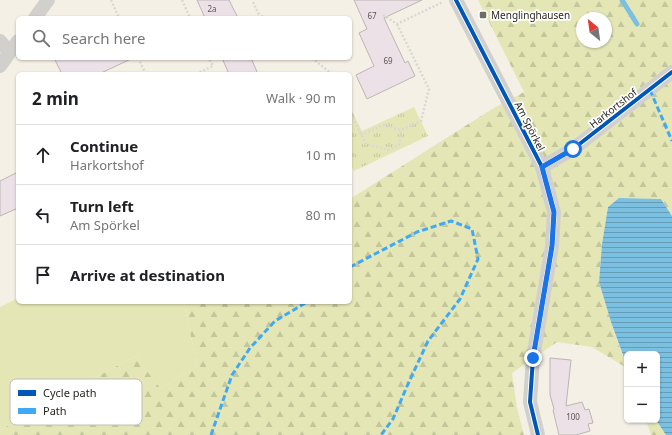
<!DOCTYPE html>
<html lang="en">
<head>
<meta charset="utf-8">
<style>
	:root { --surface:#fff; --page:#f2f2f2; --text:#202124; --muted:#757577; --line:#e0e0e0 }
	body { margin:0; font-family:"Noto Sans",sans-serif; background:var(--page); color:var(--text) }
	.controls { position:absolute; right:12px; bottom:12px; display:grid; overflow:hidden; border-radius:6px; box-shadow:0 1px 3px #0004 }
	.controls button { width:36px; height:36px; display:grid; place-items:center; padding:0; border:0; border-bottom:1px solid var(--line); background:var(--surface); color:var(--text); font:20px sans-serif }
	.compass { position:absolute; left:576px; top:12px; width:36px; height:36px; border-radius:50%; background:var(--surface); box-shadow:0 1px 3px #0004; rotate:331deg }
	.stop { position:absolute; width:12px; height:12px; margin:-9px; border:3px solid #1a73e8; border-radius:50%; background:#fff }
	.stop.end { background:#1a73e8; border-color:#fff; box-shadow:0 1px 4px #0008 }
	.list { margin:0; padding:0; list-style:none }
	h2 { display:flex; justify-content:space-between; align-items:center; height:52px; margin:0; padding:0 16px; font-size:17px }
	h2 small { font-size:13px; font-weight:400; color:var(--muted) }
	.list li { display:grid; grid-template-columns:26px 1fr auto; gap:12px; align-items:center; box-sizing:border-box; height:60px; padding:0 16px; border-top:1px solid var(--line) }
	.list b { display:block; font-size:15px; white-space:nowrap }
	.list p { margin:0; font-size:13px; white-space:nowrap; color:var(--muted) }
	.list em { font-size:13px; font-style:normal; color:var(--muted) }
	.icon { flex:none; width:22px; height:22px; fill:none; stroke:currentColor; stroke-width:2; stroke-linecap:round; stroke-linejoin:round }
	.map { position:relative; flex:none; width:672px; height:435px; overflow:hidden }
	.search { position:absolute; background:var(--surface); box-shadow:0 1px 3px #0004; left:16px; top:16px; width:336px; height:44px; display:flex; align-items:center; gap:10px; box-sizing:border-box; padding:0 14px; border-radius:6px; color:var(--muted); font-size:15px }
	.panel { position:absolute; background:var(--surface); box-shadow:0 1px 3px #0004; left:16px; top:72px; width:336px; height:232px; border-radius:6px }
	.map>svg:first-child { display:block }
</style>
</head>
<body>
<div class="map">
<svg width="672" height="435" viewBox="0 0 672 435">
	<defs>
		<pattern id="forest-firs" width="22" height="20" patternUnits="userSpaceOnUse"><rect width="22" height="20" fill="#e4e7b5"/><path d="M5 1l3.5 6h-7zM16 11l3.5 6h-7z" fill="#c4c69b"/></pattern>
		<pattern id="park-tufts" width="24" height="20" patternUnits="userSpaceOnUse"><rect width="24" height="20" fill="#e4e7b5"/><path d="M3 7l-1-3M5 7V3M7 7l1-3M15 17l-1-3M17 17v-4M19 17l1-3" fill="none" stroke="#c4c69b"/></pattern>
		<pattern id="water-rules" width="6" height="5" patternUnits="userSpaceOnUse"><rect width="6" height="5" fill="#7cc0e1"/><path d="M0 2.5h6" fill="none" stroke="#669cb6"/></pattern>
	</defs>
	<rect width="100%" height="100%" fill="#f5f0e5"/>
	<!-- green -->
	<path fill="#e4e7b5" d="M 18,298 L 18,302 L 182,302 L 184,303 L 197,366 L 160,388 L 135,356 L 0,430 L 0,307 Z"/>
	<!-- forest -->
	<path fill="url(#forest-firs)" fill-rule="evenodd" d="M 478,0 L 672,0 L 672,216 L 661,199 L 619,198 L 608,207 L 602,244 L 599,282 L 611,322 L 627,368 L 592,347 L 557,342 L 512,373 L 517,408 L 524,435 L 0,435 L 0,430 L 135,356 L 160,388 L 197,366 L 184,303 L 186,302 L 350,302 L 350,199 L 492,109 L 524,92 ZM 582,18 L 606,18 L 606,42 L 582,42 Z
		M 646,420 L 656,420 L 666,435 L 651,435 Z"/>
	<!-- park -->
	<path fill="url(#park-tufts)" d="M 414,107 L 428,136 L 354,171 L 350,164 L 350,112 L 352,111 L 362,131 Z"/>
	<!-- water -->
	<path fill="url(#water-rules)" d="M 619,198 L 661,199 L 672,216 L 672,435 L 666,435 L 656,420 L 657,420 L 657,354 L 627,354 L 627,366 L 611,322 L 599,282 L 602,244 L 608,207 Z"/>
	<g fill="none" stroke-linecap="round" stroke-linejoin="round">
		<!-- stream -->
		<path stroke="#7cc0e1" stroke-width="5" d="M 622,0 L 637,24"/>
	</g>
	<!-- building -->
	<path fill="#ece1e7" stroke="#bbb6b4" d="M 197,0 L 229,0 L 238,18 L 205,18 Z
		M 354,0 L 422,0 L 384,18 L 405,63 L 408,61 L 415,76 L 367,99 L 356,75 L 374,66 L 359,33 L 367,29 Z
		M 54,58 L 133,58 L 99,74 L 62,74 Z
		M 222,58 L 251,58 L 258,74 L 229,74 Z
		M 18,172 L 18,208 L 0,216 L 0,181 Z
		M 550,358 L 571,360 L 566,406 L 582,402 L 585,410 L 589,409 L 593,423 L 588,424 L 590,431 L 576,435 L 559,435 L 553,410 L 554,409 L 550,395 Z"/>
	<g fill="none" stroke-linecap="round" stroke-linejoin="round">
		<!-- path -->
		<path stroke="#dad8d5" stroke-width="2.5" stroke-dasharray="2 2" stroke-linecap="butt" d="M 111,0 L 119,18
			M 182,0 L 190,18
			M 253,2 L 258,13 L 264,18
			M 383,15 L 397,24 L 443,2
			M 138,58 L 146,74
			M 312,58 L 332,74
			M 196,74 L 213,66 L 209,58
			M 351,114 L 366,144 L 388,150 L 399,145 L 401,130
			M 361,135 L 383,125 L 401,130 L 421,121 L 429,89 L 397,24"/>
		<!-- street -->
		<path stroke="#d1d0cd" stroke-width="14" d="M 456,0 L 542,167 L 554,212 L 552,246 L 533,358 L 530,402 L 538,435
			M 35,18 L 48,0
			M 0,41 L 9,52
			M 0,66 L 18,41
			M 542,167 L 573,149 L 672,72"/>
		<!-- quiet -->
		<path stroke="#3fa9f5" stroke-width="3" stroke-dasharray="6 3" stroke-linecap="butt" d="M 650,90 L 672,141
			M 350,267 L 417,232 L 451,221 L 472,229 L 478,259 L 460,299 L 428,341 L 408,384 L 393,419 L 381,435
			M 211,435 L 232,375 L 250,348 L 275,321 L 307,302"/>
		<defs>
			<path id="cycleway" d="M 456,0 L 542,167 L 554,212 L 552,246 L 533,358 L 530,402 L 538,435
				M 542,167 L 573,149 L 672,72"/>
		</defs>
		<!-- cycleway casing -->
		<use href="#cycleway" stroke="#fff" stroke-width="6"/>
		<!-- cycleway -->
		<use href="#cycleway" stroke="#0057b8" stroke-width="4"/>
	</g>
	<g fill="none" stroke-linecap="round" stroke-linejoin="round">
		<!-- route -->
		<path stroke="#1a73e8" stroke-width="5" d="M 533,358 L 552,246 L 554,212 L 542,167 L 573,149"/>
	</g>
	<!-- markers -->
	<rect fill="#706d64" stroke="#fff" stroke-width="1.5" x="479" y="11" width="8" height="8" rx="2"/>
	<g text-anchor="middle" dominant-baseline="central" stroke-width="3.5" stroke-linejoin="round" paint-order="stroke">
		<!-- number labels -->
		<g font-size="8" fill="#5a5550">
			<text x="212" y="8">2a</text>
			<text x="372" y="15">67</text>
			<text x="388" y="60">69</text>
			<text x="573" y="416">100</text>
		</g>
		<!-- poi labels -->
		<g font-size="10" fill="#29261e" stroke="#fff" text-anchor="start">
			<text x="491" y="15">Menglinghausen</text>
		</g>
		<!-- street labels -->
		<g font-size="10" fill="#29261e" stroke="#fff">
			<text transform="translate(613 108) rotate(-38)">Harkortshof</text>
			<text transform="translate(530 126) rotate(63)">Am Spörkel</text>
		</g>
	</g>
	<!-- legend -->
	<rect x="10" y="379" width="132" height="46" rx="6" fill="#fff" stroke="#bfbebc" stroke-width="1"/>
	<rect x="18" y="390" width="18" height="6" fill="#0057b8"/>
	<rect x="18" y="408" width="18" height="6" fill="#3fa9f5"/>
	<g font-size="11" fill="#29261e">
		<text x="43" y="397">Cycle path</text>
		<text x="43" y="415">Path</text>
	</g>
</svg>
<div class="controls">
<button>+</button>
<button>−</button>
</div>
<svg class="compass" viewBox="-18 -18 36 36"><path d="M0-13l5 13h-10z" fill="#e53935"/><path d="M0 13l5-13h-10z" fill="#757577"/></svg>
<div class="stop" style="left:573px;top:149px"></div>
<div class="stop end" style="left:533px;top:358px"></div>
<div class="search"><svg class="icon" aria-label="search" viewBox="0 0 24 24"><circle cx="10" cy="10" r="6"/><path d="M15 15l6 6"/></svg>Search here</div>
<section class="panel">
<h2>2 min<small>Walk · 90 m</small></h2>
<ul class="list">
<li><svg class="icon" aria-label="ahead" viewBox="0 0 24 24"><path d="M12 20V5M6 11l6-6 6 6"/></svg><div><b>Continue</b><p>Harkortshof</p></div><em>10 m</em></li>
<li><svg class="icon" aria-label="left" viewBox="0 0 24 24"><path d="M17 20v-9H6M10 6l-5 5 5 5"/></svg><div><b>Turn left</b><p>Am Spörkel</p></div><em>80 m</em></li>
<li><svg class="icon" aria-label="arrive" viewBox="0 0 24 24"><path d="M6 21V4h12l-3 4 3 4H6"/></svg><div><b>Arrive at destination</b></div></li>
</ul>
</section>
</div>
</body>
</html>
